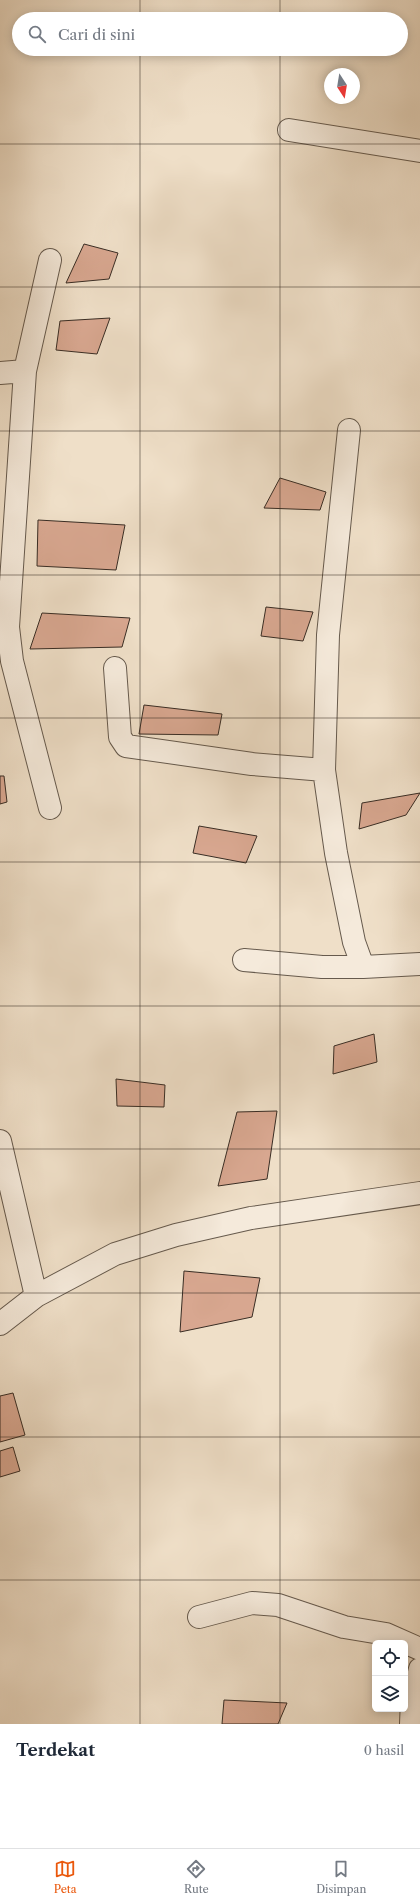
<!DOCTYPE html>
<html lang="id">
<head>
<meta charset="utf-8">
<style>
	:root { --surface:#fff; --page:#f2f2f3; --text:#1f2937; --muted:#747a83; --line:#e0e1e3; --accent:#ea580c }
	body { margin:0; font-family:"Libre Caslon Text",serif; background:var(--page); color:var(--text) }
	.controls { position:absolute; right:12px; bottom:12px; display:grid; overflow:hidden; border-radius:6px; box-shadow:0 2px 10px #0003 }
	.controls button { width:36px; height:36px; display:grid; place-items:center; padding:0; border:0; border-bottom:1px solid var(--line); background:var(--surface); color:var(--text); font:20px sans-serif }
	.compass { position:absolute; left:324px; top:68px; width:36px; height:36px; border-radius:50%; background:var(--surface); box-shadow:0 2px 10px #0003; rotate:168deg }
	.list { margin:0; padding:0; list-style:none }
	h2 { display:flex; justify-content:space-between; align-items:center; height:52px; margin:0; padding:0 16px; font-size:17px }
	h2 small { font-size:13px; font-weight:400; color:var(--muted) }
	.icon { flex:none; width:22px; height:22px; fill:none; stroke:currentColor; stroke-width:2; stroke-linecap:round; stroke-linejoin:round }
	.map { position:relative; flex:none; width:420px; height:1724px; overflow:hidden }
	.search { position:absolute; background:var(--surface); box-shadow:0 2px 10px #0003; left:12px; right:12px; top:12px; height:44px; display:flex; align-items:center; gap:10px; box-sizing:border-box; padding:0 14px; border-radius:22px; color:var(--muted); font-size:15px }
	.sheet { height:124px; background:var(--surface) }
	nav { display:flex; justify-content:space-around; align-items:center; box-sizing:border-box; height:56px; border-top:1px solid var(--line); background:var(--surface); font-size:11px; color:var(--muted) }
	nav a { display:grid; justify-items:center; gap:2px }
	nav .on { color:var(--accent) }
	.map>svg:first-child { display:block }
</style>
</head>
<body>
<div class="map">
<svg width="420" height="1724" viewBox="0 0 420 1724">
	<rect width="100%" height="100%" fill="#efdfc8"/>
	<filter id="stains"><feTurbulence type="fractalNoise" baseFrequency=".005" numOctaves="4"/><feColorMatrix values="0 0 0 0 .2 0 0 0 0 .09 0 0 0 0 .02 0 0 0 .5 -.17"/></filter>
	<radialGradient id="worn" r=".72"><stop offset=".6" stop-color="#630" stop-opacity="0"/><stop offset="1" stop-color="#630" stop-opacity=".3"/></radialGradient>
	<!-- building -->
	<path fill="#d8a790" stroke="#392d24" d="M 84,244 L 118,253 L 109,279 L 66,283 Z
		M 110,318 L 97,354 L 56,350 L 60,321 Z
		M 280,478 L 326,492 L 320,510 L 264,508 Z
		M 38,520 L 125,525 L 116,570 L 37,566 Z
		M 266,607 L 313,612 L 303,641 L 261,636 Z
		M 42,613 L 130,618 L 122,647 L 30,649 Z
		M 144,705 L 222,714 L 218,735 L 139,734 Z
		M 0,776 L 4,776 L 7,802 L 0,804 Z
		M 420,793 L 406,815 L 359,829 L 362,803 Z
		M 199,826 L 257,836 L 246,863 L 193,853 Z
		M 374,1034 L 377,1062 L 333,1074 L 334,1046 Z
		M 116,1079 L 165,1085 L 164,1107 L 117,1106 Z
		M 277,1111 L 267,1179 L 218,1186 L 237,1112 Z
		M 184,1271 L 260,1278 L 252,1317 L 180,1332 Z
		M 13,1393 L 25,1435 L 0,1442 L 0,1396 Z
		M 13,1447 L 20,1471 L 0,1477 L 0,1451 Z
		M 224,1700 L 287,1703 L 278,1724 L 222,1724 Z"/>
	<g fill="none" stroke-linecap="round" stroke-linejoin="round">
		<defs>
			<path id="minor" d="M 289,130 L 420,151
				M 25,371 L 8,627 L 12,661 L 50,808
				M 0,373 L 25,371 L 50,260
				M 349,430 L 328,635 L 324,770 L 336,853 L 354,942 L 363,967 L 420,964
				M 115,668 L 120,737 L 126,746 L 252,764 L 324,770
				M 244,960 L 322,967 L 363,967
				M 199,1617 L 252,1603 L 278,1605 L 344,1627 L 386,1634 L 420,1649
				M 411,1724 L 412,1699 L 420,1669"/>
			<path id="tertiary" d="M 0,1141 L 36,1296
				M 0,1324 L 36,1296 L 115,1254 L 176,1235 L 251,1218 L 420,1193"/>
		</defs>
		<!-- minor casing -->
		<use href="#minor" stroke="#665a4d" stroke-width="24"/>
		<!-- tertiary casing -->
		<use href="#tertiary" stroke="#665a4d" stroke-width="24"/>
		<!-- minor -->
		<use href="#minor" stroke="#f5eadb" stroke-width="22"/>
		<!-- tertiary -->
		<use href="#tertiary" stroke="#f5eadb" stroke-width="22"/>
	</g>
	<!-- grid -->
	<path fill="none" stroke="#392d24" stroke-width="1" stroke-opacity="0.55" d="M 140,0 L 140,19M 280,0 L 280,19M 140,49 L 140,1724M 280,49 L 280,1724M 0,144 L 420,144M 0,287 L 420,287M 0,431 L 420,431M 0,575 L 420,575M 0,718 L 420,718M 0,862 L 420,862M 0,1006 L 420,1006M 0,1149 L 420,1149M 0,1293 L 420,1293M 0,1437 L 420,1437M 0,1580 L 420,1580"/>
	<rect width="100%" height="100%" filter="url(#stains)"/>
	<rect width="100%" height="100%" fill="url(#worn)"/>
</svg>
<div class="controls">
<button><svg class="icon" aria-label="locate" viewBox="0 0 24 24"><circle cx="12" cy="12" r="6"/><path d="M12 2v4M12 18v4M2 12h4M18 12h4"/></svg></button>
<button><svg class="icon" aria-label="layers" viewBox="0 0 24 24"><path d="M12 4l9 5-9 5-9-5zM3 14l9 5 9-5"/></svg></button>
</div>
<svg class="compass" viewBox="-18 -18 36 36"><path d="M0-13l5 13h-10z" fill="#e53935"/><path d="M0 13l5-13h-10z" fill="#747a83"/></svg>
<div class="search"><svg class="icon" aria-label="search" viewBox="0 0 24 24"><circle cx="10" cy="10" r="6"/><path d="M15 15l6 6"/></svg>Cari di sini</div>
</div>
<section class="sheet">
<h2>Terdekat<small>0 hasil</small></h2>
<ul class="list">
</ul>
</section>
<nav>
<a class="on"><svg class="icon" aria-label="map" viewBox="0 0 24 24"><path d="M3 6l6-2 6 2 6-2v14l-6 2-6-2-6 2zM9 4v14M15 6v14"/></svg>Peta</a>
<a><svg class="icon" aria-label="directions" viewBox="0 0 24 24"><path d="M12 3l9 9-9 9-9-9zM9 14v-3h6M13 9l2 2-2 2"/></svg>Rute</a>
<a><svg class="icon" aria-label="saved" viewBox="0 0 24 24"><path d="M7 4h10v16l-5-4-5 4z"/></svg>Disimpan</a>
</nav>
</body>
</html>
